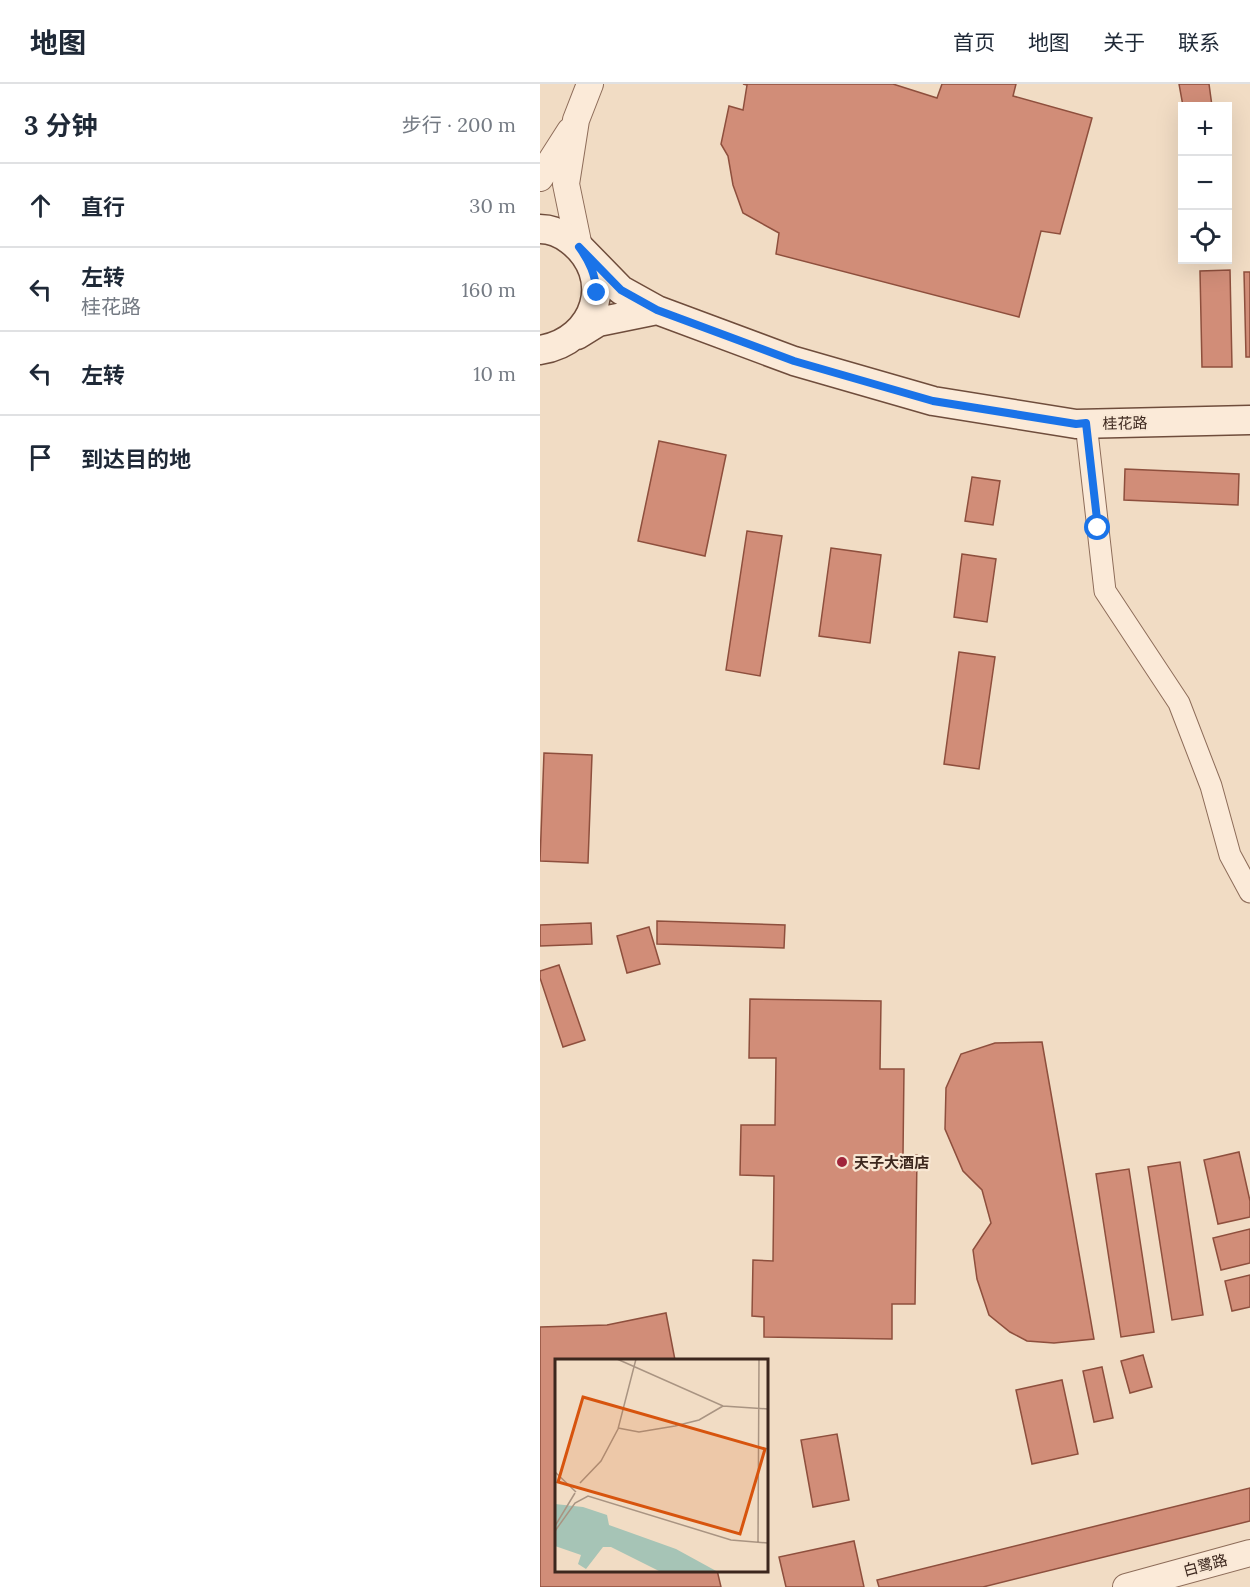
<!DOCTYPE html>
<html lang="zh">
<head>
<meta charset="utf-8">
<style>
	:root { --surface:#fff; --page:#f6f6f7; --text:#1f2937; --muted:#747a83; --line:#e0e1e3 }
	body { margin:0; font-family:Lora,"Noto Sans SC",serif; background:var(--page); color:var(--text) }
	.controls { position:absolute; right:18px; top:18px; display:grid; overflow:hidden; border-radius:0px; box-shadow:0 6px 24px #0002 }
	.controls button { width:54px; height:54px; display:grid; place-items:center; padding:0; border:0; border-bottom:2px solid var(--line); background:var(--surface); color:var(--text); font:30px sans-serif }
	.stop { position:absolute; width:18px; height:18px; margin:-14px; border:4px solid #1a73e8; border-radius:50%; background:#fff }
	.stop.end { background:#1a73e8; border-color:#fff; box-shadow:0 2px 6px #0008 }
	.list { margin:0; padding:0; list-style:none }
	h2 { display:flex; justify-content:space-between; align-items:center; height:78px; margin:0; padding:0 24px; font-size:26px }
	h2 small { font-size:20px; font-weight:400; color:var(--muted) }
	.list li { display:grid; grid-template-columns:39px 1fr auto; gap:18px; align-items:center; box-sizing:border-box; height:84px; padding:0 24px; border-top:2px solid var(--line) }
	.list b { display:block; font-size:22px; white-space:nowrap }
	.list p { margin:0; font-size:20px; white-space:nowrap; color:var(--muted) }
	.list em { font-size:20px; font-style:normal; color:var(--muted) }
	.icon { flex:none; width:33px; height:33px; fill:none; stroke:currentColor; stroke-width:2; stroke-linecap:round; stroke-linejoin:round }
	.map { position:relative; flex:none; width:710px; height:1503px; overflow:hidden }
	header { display:flex; align-items:center; gap:36px; box-sizing:border-box; height:84px; padding:0 30px; background:var(--surface); border-bottom:2px solid var(--line) }
	header strong { font-size:28px }
	nav { display:flex; gap:33px; margin-inline-start:auto; font-size:21px }
	main { display:flex }
	aside { flex:1; background:var(--surface) }
	.map>svg:first-child { display:block }
</style>
</head>
<body>
<header>
<strong>地图</strong>
<nav><a>首页</a><a>地图</a><a>关于</a><a>联系</a></nav>
</header>
<main>
<aside>
<h2>3 分钟<small>步行 · 200 m</small></h2>
<ul class="list">
<li><svg class="icon" aria-label="ahead" viewBox="0 0 24 24"><path d="M12 20V5M6 11l6-6 6 6"/></svg><div><b>直行</b></div><em>30 m</em></li>
<li><svg class="icon" aria-label="left" viewBox="0 0 24 24"><path d="M17 20v-9H6M10 6l-5 5 5 5"/></svg><div><b>左转</b><p>桂花路</p></div><em>160 m</em></li>
<li><svg class="icon" aria-label="left" viewBox="0 0 24 24"><path d="M17 20v-9H6M10 6l-5 5 5 5"/></svg><div><b>左转</b></div><em>10 m</em></li>
<li><svg class="icon" aria-label="arrive" viewBox="0 0 24 24"><path d="M6 21V4h12l-3 4 3 4H6"/></svg><div><b>到达目的地</b></div></li>
</ul>
</aside>
<div class="map">
<svg width="710" height="1503" viewBox="0 0 710 1503">
	<rect width="100%" height="100%" fill="#f1dcc4"/>
	<!-- building -->
	<path fill="#d18d78" stroke="#8e4f3d" stroke-width="1.5" d="M 203,0 L 353,0 L 397,14 L 402,0 L 476,0 L 473,12 L 552,34 L 520,150 L 501,147 L 479,233 L 236,170 L 239,149 L 203,129 L 193,101 L 188,72 L 181,60 L 189,22 L 203,26 L 207,1 Z
		M 639,0 L 669,0 L 672,22 L 643,22 Z
		M 690,186 L 692,283 L 662,283 L 660,187 Z
		M 704,188 L 710,188 L 710,273 L 706,273 Z
		M 119,357 L 186,371 L 165,472 L 98,457 Z
		M 585,385 L 699,390 L 698,421 L 584,416 Z
		M 432,393 L 460,397 L 453,441 L 425,437 Z
		M 207,447 L 242,452 L 220,592 L 186,586 Z
		M 291,464 L 341,471 L 330,559 L 279,552 Z
		M 422,470 L 456,475 L 447,538 L 414,533 Z
		M 419,568 L 455,573 L 439,685 L 404,680 Z
		M 4,669 L 52,671 L 48,779 L 0,777 Z
		M 117,837 L 245,841 L 244,864 L 117,860 Z
		M 51,839 L 52,860 L 0,862 L 0,841 Z
		M 109,843 L 120,880 L 87,889 L 77,852 Z
		M 19,881 L 45,956 L 23,963 L 0,894 L 0,887 Z
		M 210,915 L 341,917 L 340,985 L 364,985 L 363,1071 L 377,1071 L 375,1220 L 352,1220 L 352,1255 L 224,1253 L 224,1233 L 212,1232 L 213,1176 L 233,1177 L 234,1092 L 200,1091 L 201,1041 L 235,1041 L 236,974 L 209,974 Z
		M 502,958 L 554,1255 L 514,1259 L 487,1257 L 470,1248 L 449,1231 L 437,1195 L 433,1166 L 451,1139 L 442,1106 L 423,1087 L 405,1045 L 406,1004 L 421,970 L 455,959 Z
		M 699,1068 L 710,1117 L 710,1133 L 678,1140 L 664,1076 Z
		M 640,1078 L 663,1231 L 632,1236 L 608,1083 Z
		M 589,1085 L 614,1248 L 581,1253 L 556,1090 Z
		M 710,1145 L 710,1179 L 681,1186 L 673,1154 Z
		M 710,1191 L 710,1223 L 692,1227 L 685,1197 Z
		M 126,1229 L 135,1276 L 16,1276 L 16,1486 L 177,1486 L 181,1503 L 0,1503 L 0,1243 L 67,1241 Z
		M 603,1271 L 612,1303 L 590,1309 L 581,1277 Z
		M 562,1283 L 573,1334 L 554,1338 L 543,1287 Z
		M 522,1296 L 538,1370 L 492,1380 L 476,1306 Z
		M 297,1350 L 309,1416 L 273,1423 L 261,1356 Z
		M 710,1404 L 710,1437 L 443,1503 L 339,1503 L 337,1496 Z
		M 314,1457 L 324,1503 L 246,1503 L 239,1473 Z"/>
	<g fill="none" stroke-linecap="round" stroke-linejoin="round">
		<defs>
			<path id="minor" d="M 546,339 L 565,507 L 639,619 L 671,702 L 690,771 L 710,808"/>
			<path id="tertiary" d="M 0,94 L 30,47
				M 39,163 L 26,100 L 36,36 L 50,0
				M 586,1503 L 710,1469"/>
			<path id="secondary" d="M 0,145 C 11,145 22,150 30,156 C 77,192 57,257 0,266
				M 39,163 L 81,206 L 117,226 L 254,277 L 393,317 L 536,340 L 710,336
				M 37,251 L 58,238 L 117,226"/>
		</defs>
		<!-- minor casing -->
		<use href="#minor" stroke="#8d6c59" stroke-width="23"/>
		<!-- tertiary casing -->
		<use href="#tertiary" stroke="#8d6c59" stroke-width="28"/>
		<!-- secondary casing -->
		<use href="#secondary" stroke="#6f4d3c" stroke-width="31"/>
		<!-- minor -->
		<use href="#minor" stroke="#fbead8" stroke-width="21"/>
		<!-- tertiary -->
		<use href="#tertiary" stroke="#fbead8" stroke-width="26"/>
		<!-- secondary -->
		<use href="#secondary" stroke="#fbead8" stroke-width="28"/>
	</g>
	<g fill="none" stroke-linecap="round" stroke-linejoin="round">
		<!-- route -->
		<path stroke="#1a73e8" stroke-width="8" d="M 57,209 C 55,190 50,178 39,163 L 81,206 L 117,226 L 254,277 L 393,317 L 536,340 L 546,339 L 558,444"/>
	</g>
	<!-- markers -->
	<circle fill="#a0253b" stroke="#f8e7d4" stroke-width="2" cx="302" cy="1078" r="6"/>
	<g text-anchor="middle" dominant-baseline="central" stroke-width="4.5" stroke-linejoin="round" paint-order="stroke">
		<!-- street labels -->
		<g font-size="15" fill="#3c271e" stroke="#f8e7d4">
			<text transform="translate(585 339) rotate(-1)">桂花路</text>
			<text transform="translate(665 1481) rotate(-15)">白鹭路</text>
		</g>
		<!-- poi labels -->
		<g font-size="15" font-weight="bold" fill="#3c271e" stroke="#f8e7d4" text-anchor="start">
			<text x="314" y="1078">天子大酒店</text>
		</g>
	</g>
	<!-- overview -->
	<g transform="translate(15 1275)">
		<rect width="213" height="213" fill="#f1dcc4"/>
		<path d="M 0,145 L 28,148 L 52,156 L 54,166 L 121,190 L 163,213 L 106,213 L 56,188 L 48,188 L 31,210 L 23,205 L 26,196 L 0,187 Z" fill="#a6c4b6"/>
		<path fill="none" stroke="#a99482" stroke-width="1.5" d="M 62,0 L 168,47 L 213,50M 63,69 L 84,73 L 120,67 L 144,61 L 168,47M 0,113 L 21,133M 25,124 L 46,102 L 63,70 L 81,0M 0,167 L 20,134M 0,172 L 20,144 L 33,137 L 176,181 L 213,184M 203,184 L 204,0"/>
		<path fill="#d7540e" fill-opacity="0.15" stroke="#d7540e" stroke-width="3" d="M 28,38 L 210,90 L 185,175 L 3,123 Z"/>
		<rect width="213" height="213" fill="none" stroke="#3c271e" stroke-width="3"/>
	</g>
</svg>
<div class="controls">
<button>+</button>
<button>−</button>
<button><svg class="icon" aria-label="locate" viewBox="0 0 24 24"><circle cx="12" cy="12" r="6"/><path d="M12 2v4M12 18v4M2 12h4M18 12h4"/></svg></button>
</div>
<div class="stop" style="left:558px;top:444px"></div>
<div class="stop end" style="left:57px;top:209px"></div>
</div>
</main>
</body>
</html>
